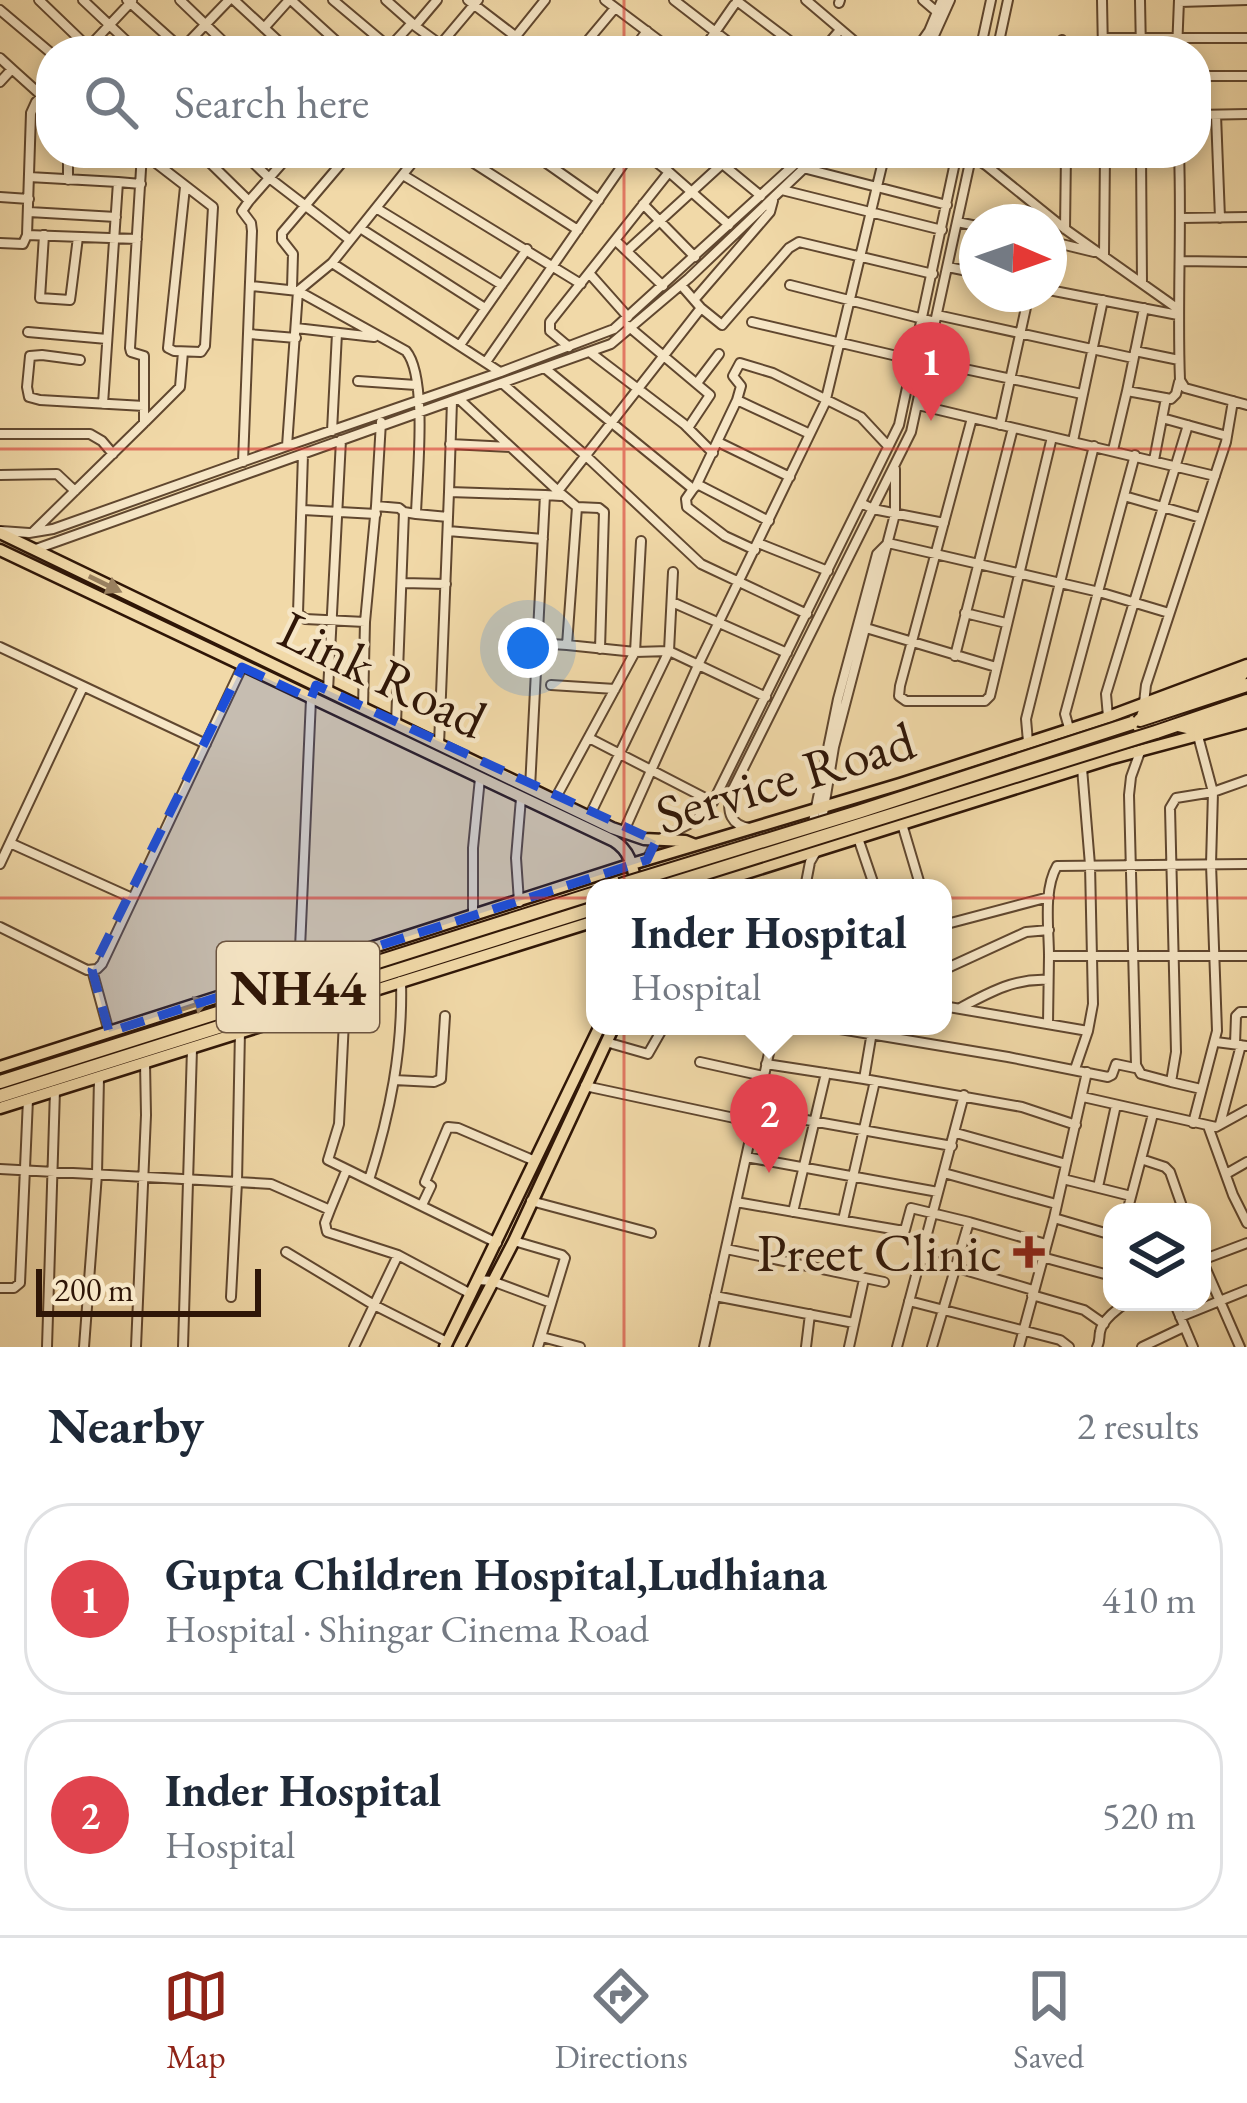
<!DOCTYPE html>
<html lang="en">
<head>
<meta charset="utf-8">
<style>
	:root { --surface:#fff; --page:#f2f2f3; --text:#1f2937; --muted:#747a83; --line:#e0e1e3; --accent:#8f2418 }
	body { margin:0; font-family:"EB Garamond",serif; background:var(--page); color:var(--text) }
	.controls { position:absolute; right:36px; bottom:36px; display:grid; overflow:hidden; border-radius:24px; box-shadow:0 6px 18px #0003 }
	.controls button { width:108px; height:108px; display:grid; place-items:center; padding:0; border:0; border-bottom:3px solid var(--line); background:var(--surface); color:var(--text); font:60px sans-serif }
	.compass { position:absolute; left:959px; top:204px; width:108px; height:108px; border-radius:50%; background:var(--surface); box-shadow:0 6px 18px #0003; rotate:92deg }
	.scale { position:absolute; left:36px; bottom:30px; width:225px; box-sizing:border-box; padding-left:12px; border:6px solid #2f1607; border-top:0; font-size:33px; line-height:42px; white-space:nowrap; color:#2f1607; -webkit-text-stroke:9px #f6e6c6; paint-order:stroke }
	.you { position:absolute; left:528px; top:648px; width:42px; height:42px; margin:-30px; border:9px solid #fff; border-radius:50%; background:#1a73e8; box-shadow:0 0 0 18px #1a73e833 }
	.badge { display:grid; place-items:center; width:78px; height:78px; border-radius:50%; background:var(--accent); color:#fff; font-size:39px; font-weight:700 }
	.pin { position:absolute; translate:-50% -99px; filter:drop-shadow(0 3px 6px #0008) }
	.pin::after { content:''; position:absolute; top:63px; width:42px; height:36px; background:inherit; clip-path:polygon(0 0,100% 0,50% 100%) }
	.popup { position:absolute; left:586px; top:879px; width:366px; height:156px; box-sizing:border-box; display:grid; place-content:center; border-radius:24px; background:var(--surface); filter:drop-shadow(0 3px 9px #0005); font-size:39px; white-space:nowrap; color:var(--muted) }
	.popup b { font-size:45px; color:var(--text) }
	.popup::after { content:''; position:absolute; left:50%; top:100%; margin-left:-24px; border:24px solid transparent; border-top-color:var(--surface) }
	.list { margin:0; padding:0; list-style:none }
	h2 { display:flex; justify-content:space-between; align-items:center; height:156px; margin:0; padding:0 48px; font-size:51px }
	h2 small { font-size:39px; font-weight:400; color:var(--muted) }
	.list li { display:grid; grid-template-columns:78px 1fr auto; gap:36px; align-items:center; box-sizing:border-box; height:192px; margin:0 24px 24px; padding:0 24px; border:3px solid var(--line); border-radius:48px }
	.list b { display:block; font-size:45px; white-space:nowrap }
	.list p { margin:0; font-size:39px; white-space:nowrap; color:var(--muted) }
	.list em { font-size:39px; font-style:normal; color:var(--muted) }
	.icon { flex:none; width:66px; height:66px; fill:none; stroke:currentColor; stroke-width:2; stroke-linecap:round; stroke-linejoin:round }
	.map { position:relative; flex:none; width:1247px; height:1347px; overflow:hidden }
	.search { position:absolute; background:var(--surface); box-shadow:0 6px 18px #0003; left:36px; right:36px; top:36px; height:132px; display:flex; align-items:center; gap:30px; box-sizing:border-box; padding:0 42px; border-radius:48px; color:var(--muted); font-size:45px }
	.sheet { height:588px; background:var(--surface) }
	nav { display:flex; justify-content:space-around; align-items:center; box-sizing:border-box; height:168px; border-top:3px solid var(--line); background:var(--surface); font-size:33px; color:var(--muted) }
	nav a { display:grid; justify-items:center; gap:6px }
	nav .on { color:var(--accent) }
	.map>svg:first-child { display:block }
</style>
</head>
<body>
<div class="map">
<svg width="1247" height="1347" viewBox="0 0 1247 1347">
	<rect width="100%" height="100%" fill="#f1d9a8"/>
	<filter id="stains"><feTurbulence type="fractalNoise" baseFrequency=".00167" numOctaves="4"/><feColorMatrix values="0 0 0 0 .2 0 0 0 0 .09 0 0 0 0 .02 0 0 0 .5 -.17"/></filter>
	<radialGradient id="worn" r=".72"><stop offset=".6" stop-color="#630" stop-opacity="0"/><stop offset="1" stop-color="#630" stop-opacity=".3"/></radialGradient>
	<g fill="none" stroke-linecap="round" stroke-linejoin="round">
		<defs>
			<path id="minor" d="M 39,0 L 92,51
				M 83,0 L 137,51
				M 127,0 L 184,51
				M 180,0 L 233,51
				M 234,0 L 289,51
				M 291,0 L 347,51
				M 333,0 L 389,47
				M 386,0 L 412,23 L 387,50
				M 468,0 L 515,36
				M 605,0 L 673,51
				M 674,0 L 740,51
				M 806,0 L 866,51
				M 923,0 L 937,12
				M 1102,0 L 1103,51
				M 1140,0 L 1141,51
				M 737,1 L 803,51
				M 1179,2 L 1247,0
				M 839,3 L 840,0
				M 0,10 L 51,53
				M 412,23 L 415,26 L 437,0
				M 415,26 L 441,45
				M 264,28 L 289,0
				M 1103,38 L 1247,38
				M 1062,40 L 1063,51
				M 85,51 L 132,1
				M 180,51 L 229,0
				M 435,51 L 478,0
				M 504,51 L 545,0
				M 579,51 L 615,8
				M 632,51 L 647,31
				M 702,51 L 734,5
				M 822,51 L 840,30
				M 915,51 L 929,31 L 942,0
				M 927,51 L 950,0
				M 980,51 L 991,0
				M 997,51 L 1008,0
				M 1177,51 L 1179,0
				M 0,58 L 12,69 L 0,82
				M 12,69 L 42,96
				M 1196,76 L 1247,76
				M 1196,115 L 1247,114
				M 1216,115 L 1220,218
				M 68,153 L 68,180
				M 142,153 L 130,348 L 131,352 L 144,356 L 144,406
				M 143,153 L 213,207 L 205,346 L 201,352 L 174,351 L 168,348 L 185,187
				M 200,153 L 249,201 L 291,153
				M 243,153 L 268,177 L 350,240
				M 458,153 L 578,230
				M 532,153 L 599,200
				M 603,153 L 622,166
				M 709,153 L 761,196
				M 967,153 L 987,166 L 1065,229 L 1178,309
				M 1141,153 L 1142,283
				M 1179,153 C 1182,229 1177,305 1180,380 L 1185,388 L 1247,405
				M 545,161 L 554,153
				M 803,168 L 947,205
				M 669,172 L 729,225
				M 403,175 L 581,284
				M 29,177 L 118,182 L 103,404
				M 118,182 L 141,184
				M 782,190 L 942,230
				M 0,197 L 29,199
				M 643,204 L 695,257
				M 376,208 L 502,285
				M 29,212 L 116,217
				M 1182,218 L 1247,217
				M 957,222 L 977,226
				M 360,228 L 485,308
				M 1065,229 L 1066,153
				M 27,235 L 31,113 L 36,102 L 51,87
				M 44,235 L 40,298 L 70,300 L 71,293 L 78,237
				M 615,240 L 663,286
				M 1049,241 L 1094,252
				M 0,243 L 23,244 L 27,235 L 137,239
				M 627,251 L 734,153
				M 1104,255 L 1105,153
				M 1181,261 L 1247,262
				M 332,263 L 500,372
				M 948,267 L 977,273
				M 589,273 L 628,317
				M 790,285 L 935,322
				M 251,286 L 298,291 L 406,351 C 428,377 417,477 416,514 L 404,512 L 396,724
				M 292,288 L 293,254 L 282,240 L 282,233 L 350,153
				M 1049,290 L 1178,315
				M 694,300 L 770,212 L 773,201
				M 701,308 L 722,325 L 789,248 L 799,242 L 933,274
				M 937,315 L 1133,358
				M 752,322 L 914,360
				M 628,326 L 710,395 L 688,428
				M 296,328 L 374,337
				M 28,332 L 107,339
				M 249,334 L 296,338
				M 460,345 L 527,249
				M 569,347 L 550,331 L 550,322 L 669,172 L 645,153
				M 1135,351 L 1179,360
				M 591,353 L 684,424 L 713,453
				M 927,361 L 1082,394
				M 486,362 L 631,153
				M 547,370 L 693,489 L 697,485
				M 358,381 L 416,385
				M 502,383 L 585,455 L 701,564 L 807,614
				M 697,383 L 719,354
				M 1127,391 L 1144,308
				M 459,399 L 558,491
				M 737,400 L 810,434
				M 918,405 L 1215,476
				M 972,418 L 900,686 L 899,696 L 906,701 L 985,701 L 990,696 L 1052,437
				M 1162,418 L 1227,436
				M 145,422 L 180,387 L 183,352
				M 1000,425 L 1029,294
				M 332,431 L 337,333
				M 0,434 L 90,434 L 102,441 L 113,454
				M 1073,441 L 1103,300
				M 718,442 L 790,477
				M 450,444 L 510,447
				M 287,446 L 501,372 L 614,329 L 807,153
				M 1113,450 L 1127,391 L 1171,399 L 1176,394 L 1179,382
				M 303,454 L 298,613 L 305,619 L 365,622
				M 1154,460 L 1166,398
				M 243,462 L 252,231 L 251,223 L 242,211 L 249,201
				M 0,475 L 57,474 L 75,491
				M 693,489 L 686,499 L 687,507 L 725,536 L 755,550
				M 449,492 L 452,401
				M 1124,496 L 1201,518
				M 861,503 L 873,509 L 944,523
				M 376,506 L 399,508 L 404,512
				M 577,507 L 599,508 L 604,512 L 600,649
				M 303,510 L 376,514
				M 416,514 L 448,517
				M 769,521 L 697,484 L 737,400 L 741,386 L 733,376 L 740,363 L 773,373 L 861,417 L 888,446
				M 1,531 L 29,533 L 53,529 L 287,446 L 298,291 L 332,263 L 420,153
				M 448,531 L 543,539
				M 33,532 L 144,423 L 144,406 L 40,400 L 29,397 L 27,387 L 30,356 L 42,355 L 80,360
				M 758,543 L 828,571
				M 36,549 L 611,344 L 689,278 L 820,153
				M 673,572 L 669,651 L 766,697
				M 403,583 L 446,584
				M 672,602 L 787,653
				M 965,613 L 1006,623
				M 866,628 L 996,667
				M 536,643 L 567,645
				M 0,647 L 206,744
				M 955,656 L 1013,428
				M 551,685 L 615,689
				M 328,691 L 341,440
				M 1144,703 L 1146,685 L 1226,442 L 1233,401
				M 363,708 L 365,622 L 376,506 L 381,422
				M 1108,717 L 1106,694 L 1188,425
				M 1069,728 L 1065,714 L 1135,455
				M 1198,736 L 1213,792 L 1176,798 L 1170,808 L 1176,1052 L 1171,1082 L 1201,1089
				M 589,738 L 713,802
				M 1028,742 L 1026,719 L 1094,446
				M 439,745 L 449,492 L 545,495
				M 1140,752 L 1131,777 L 1129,795 L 1136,1065 L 1141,1074 L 1171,1082
				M 530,788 L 545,495 L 561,496
				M 554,801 L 635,652 L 641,541
				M 589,817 L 669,651 L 635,652 L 567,645 L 577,507 L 558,491 L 701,308 L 681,285
				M 902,824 L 921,888
				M 812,827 L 838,699 L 877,554 L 888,543 L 1099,592 L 1169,613
				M 749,828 C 731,825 727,813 730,795 L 911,432 L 972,153
				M 624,831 L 700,661 L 825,403 L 885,153
				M 858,838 L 875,888
				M 10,843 L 132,898
				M 647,860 L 656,841 L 695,821 L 713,802 L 899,425 L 957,153
				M 0,864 L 83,687
				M 1247,864 L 1057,866 C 1043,890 1049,929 1049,956 L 1247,956
				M 805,888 L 810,862 L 817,850 L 834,747 L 895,514 L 895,469
				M 519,902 L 516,858 L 521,798
				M 473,914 L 473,848 L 480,778
				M 943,925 L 1049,897
				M 0,927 L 87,970 L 97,969 L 102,964 L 242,667
				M 92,970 L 109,1032
				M 943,970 L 1026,932 L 1049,930
				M 299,971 L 311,699 L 316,685
				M 345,1000 L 339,1124 L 328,1160 L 497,1243
				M 943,1006 L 1088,1031
				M 960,1008 C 990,992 1015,978 1048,980
				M 1048,1024 L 1049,956
				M 761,1026 L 774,1029
				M 822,1026 L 1008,1057 L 1108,1077 L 1112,1075 L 1116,1064 L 1135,1068
				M 873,1026 L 864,1079 L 1022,1107 L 1076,1125
				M 240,1031 L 237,1182 L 271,1184 L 330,1210 L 325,1223 L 327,1232 L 398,1255 L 471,1294
				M 606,1042 L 648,1054 L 664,1026
				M 1216,1042 L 1247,1046
				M 1235,1044 L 1236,1016 L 1240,1012 L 1247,1012
				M 700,1062 L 763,1076
				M 766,1064 L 864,1079
				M 1075,1069 L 1088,1031 L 1093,1004 L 1090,865 L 1082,768
				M 394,1080 L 434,1082 L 441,1079 L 445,1016
				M 585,1086 L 753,1122
				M 1083,1097 L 1216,1127 L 1247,1110
				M 756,1111 L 952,1146
				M 1193,1123 L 1217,1031 L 1211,864 L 1213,792 L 1247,780
				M 1220,1124 L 1241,1045
				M 1208,1126 L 1233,1195 L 1247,1223
				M 956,1133 L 1066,1164
				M 746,1157 L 938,1192
				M 1141,1159 L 1165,1167 L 1170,1172 L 1184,1212
				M 0,1169 L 237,1182 L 231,1297
				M 944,1173 L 1056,1204
				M 1226,1174 L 1247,1162
				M 1063,1179 L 1131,1196
				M 369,1180 C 390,1114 403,1050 401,981
				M 1098,1187 L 1116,1105
				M 531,1201 L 651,1233
				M 736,1202 L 898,1230 L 905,1230 L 911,1208 L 969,1222
				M 422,1205 L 431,1186 L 425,1182 L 448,1127 L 458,1128 L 535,1161
				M 330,1210 L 346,1171
				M 793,1212 L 826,1073
				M 1127,1212 L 1153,1114
				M 1054,1218 L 1112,1235
				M 843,1220 L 875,1081
				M 514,1241 L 562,1255 L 565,1258 L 538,1347
				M 726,1249 L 884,1282
				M 286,1252 L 374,1305 L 447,1342
				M 920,1257 L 1033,1290
				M 1042,1257 L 1112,1276
				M 478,1280 L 492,1281 L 551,1303
				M 0,1288 L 14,1288 L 20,1283 L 28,1099
				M 1032,1295 L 1084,1310 L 1104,1324
				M 715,1296 L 854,1323
				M 909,1301 L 1060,1340 L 1069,1347
				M 1174,1302 L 1193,1347
				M 1180,1317 L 1247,1290
				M 542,1337 L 580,1347
				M 47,1347 L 55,1090
				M 84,1347 L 97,1174 L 99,1078
				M 136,1347 L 146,1115 L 145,1063
				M 183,1347 L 192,1049
				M 354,1347 L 398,1255
				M 704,1347 L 775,1026
				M 806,1347 L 810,1314
				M 849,1347 L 864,1279
				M 897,1347 L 964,1095
				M 932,1347 L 969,1222 L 1046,1244
				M 1019,1347 L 1054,1218 L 1087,1072
				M 1097,1347 C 1100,1342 1099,1337 1100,1332 C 1102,1320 1119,1307 1128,1302
				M 1142,1347 L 1184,1327
				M 1240,1347 L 1202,1260 L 1247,1243"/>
			<path id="major" d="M 0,533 L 612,828 L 644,839 L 685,841 L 695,845
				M 0,550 L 614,841 C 632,852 633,870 637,888
				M 705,886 L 1109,759 L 1247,722
				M 699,888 L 707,881 L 706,866
				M 0,1067 L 632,864 L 900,784 L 1108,717 L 1247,665
				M 0,1108 L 595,921
				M 445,1347 L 600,1026
				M 459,1347 L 514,1241 L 614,1026"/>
			<path id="highway" d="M 1142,719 L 1147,706 L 1240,676 L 1247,667
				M 1140,720 L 1247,685
				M 1178,725 L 1195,729 L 1247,713
				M 1156,732 L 1247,701
				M 0,1082 L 595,893
				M 0,1096 L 595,908"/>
		</defs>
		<!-- minor casing -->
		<use href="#minor" stroke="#60472f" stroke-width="12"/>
		<!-- major casing -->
		<use href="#major" stroke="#2f1607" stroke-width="15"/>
		<!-- highway casing -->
		<use href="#highway" stroke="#2f1607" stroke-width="16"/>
		<!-- minor -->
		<use href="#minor" stroke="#f6e6c6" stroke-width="8"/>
		<!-- major -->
		<use href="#major" stroke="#f1d9a8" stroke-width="10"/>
		<!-- highway -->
		<use href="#highway" stroke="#f1d9a8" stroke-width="12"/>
		<defs>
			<path id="highway-bridge" d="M 620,885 L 858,812 L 1132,723
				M 658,888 L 1156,732"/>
		</defs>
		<!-- highway-bridge casing -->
		<use href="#highway-bridge" stroke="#2f1607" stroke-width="16" stroke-linecap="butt"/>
		<!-- highway-bridge -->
		<use href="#highway-bridge" stroke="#f1d9a8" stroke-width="12"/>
	</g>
	<!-- one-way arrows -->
	<defs><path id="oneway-solid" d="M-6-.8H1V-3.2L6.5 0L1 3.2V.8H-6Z" transform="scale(3)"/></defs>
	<g fill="#9a8160">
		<use href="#oneway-solid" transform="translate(105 584) rotate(26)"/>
		<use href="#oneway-solid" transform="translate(192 1006) rotate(-18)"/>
	</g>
	<!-- marked area -->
	<path fill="#1d4ed8" fill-opacity="0.2" stroke="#1d4ed8" stroke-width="9" stroke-dasharray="24 15" stroke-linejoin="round" d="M 242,667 L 311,699 L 316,685 L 656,841 L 647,860 L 109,1032 L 92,970 Z"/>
	<!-- grid -->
	<path fill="none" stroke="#d62828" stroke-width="3" stroke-opacity="0.55" d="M 624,0 L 624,51M 624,153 L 624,1347M 0,449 L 1247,449M 0,898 L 1247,898"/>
	<!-- markers -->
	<path fill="#8f2418" stroke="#f6e6c6" stroke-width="4.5" d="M1023 1234h12v12h12v12h-12v12h-12v-12h-12v-12h12z"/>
	<g text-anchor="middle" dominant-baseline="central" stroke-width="9" stroke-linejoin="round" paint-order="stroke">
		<!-- shield labels -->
		<rect fill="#f6e6c6" stroke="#6b5440" stroke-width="3" x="217" y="942" width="162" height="90" rx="9"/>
		<g font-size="51" font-weight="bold" fill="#2f1607">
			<text x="298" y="987">NH44</text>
		</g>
		<!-- street labels -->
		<g font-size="54" fill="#2f1607" stroke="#f6e6c6">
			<text transform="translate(383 674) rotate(26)">Link Road</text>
			<text transform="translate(785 777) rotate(-17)">Service Road</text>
		</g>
		<!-- poi labels -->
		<g font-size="54" fill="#2f1607" stroke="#f6e6c6" text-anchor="end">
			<text x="1002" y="1252">Preet Clinic</text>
		</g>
	</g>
	<rect width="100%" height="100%" filter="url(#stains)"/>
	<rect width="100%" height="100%" fill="url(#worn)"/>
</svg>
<div class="controls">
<button><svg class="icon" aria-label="layers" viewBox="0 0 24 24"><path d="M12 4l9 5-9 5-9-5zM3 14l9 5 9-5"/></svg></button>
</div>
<svg class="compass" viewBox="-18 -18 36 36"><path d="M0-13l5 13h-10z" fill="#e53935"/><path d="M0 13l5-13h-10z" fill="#747a83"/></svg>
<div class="scale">200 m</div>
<div class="you"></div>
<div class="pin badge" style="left:931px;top:421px;background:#e0444e">1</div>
<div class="pin badge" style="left:769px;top:1173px;background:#e0444e">2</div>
<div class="popup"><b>Inder Hospital</b>Hospital</div>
<div class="search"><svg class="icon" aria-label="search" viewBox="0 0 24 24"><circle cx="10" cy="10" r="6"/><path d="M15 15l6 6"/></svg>Search here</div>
</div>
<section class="sheet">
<h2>Nearby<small>2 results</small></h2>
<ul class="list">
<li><span class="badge" style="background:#e0444e">1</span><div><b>Gupta Children Hospital,Ludhiana</b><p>Hospital · Shingar Cinema Road</p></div><em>410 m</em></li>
<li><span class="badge" style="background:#e0444e">2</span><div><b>Inder Hospital</b><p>Hospital</p></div><em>520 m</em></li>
</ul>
</section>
<nav>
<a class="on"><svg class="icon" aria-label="map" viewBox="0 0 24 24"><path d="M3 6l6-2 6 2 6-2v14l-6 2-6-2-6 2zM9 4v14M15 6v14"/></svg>Map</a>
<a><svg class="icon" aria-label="directions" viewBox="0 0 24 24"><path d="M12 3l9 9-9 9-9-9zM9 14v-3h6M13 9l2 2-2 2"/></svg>Directions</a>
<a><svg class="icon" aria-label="saved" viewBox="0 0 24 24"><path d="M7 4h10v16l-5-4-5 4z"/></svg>Saved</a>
</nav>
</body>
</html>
